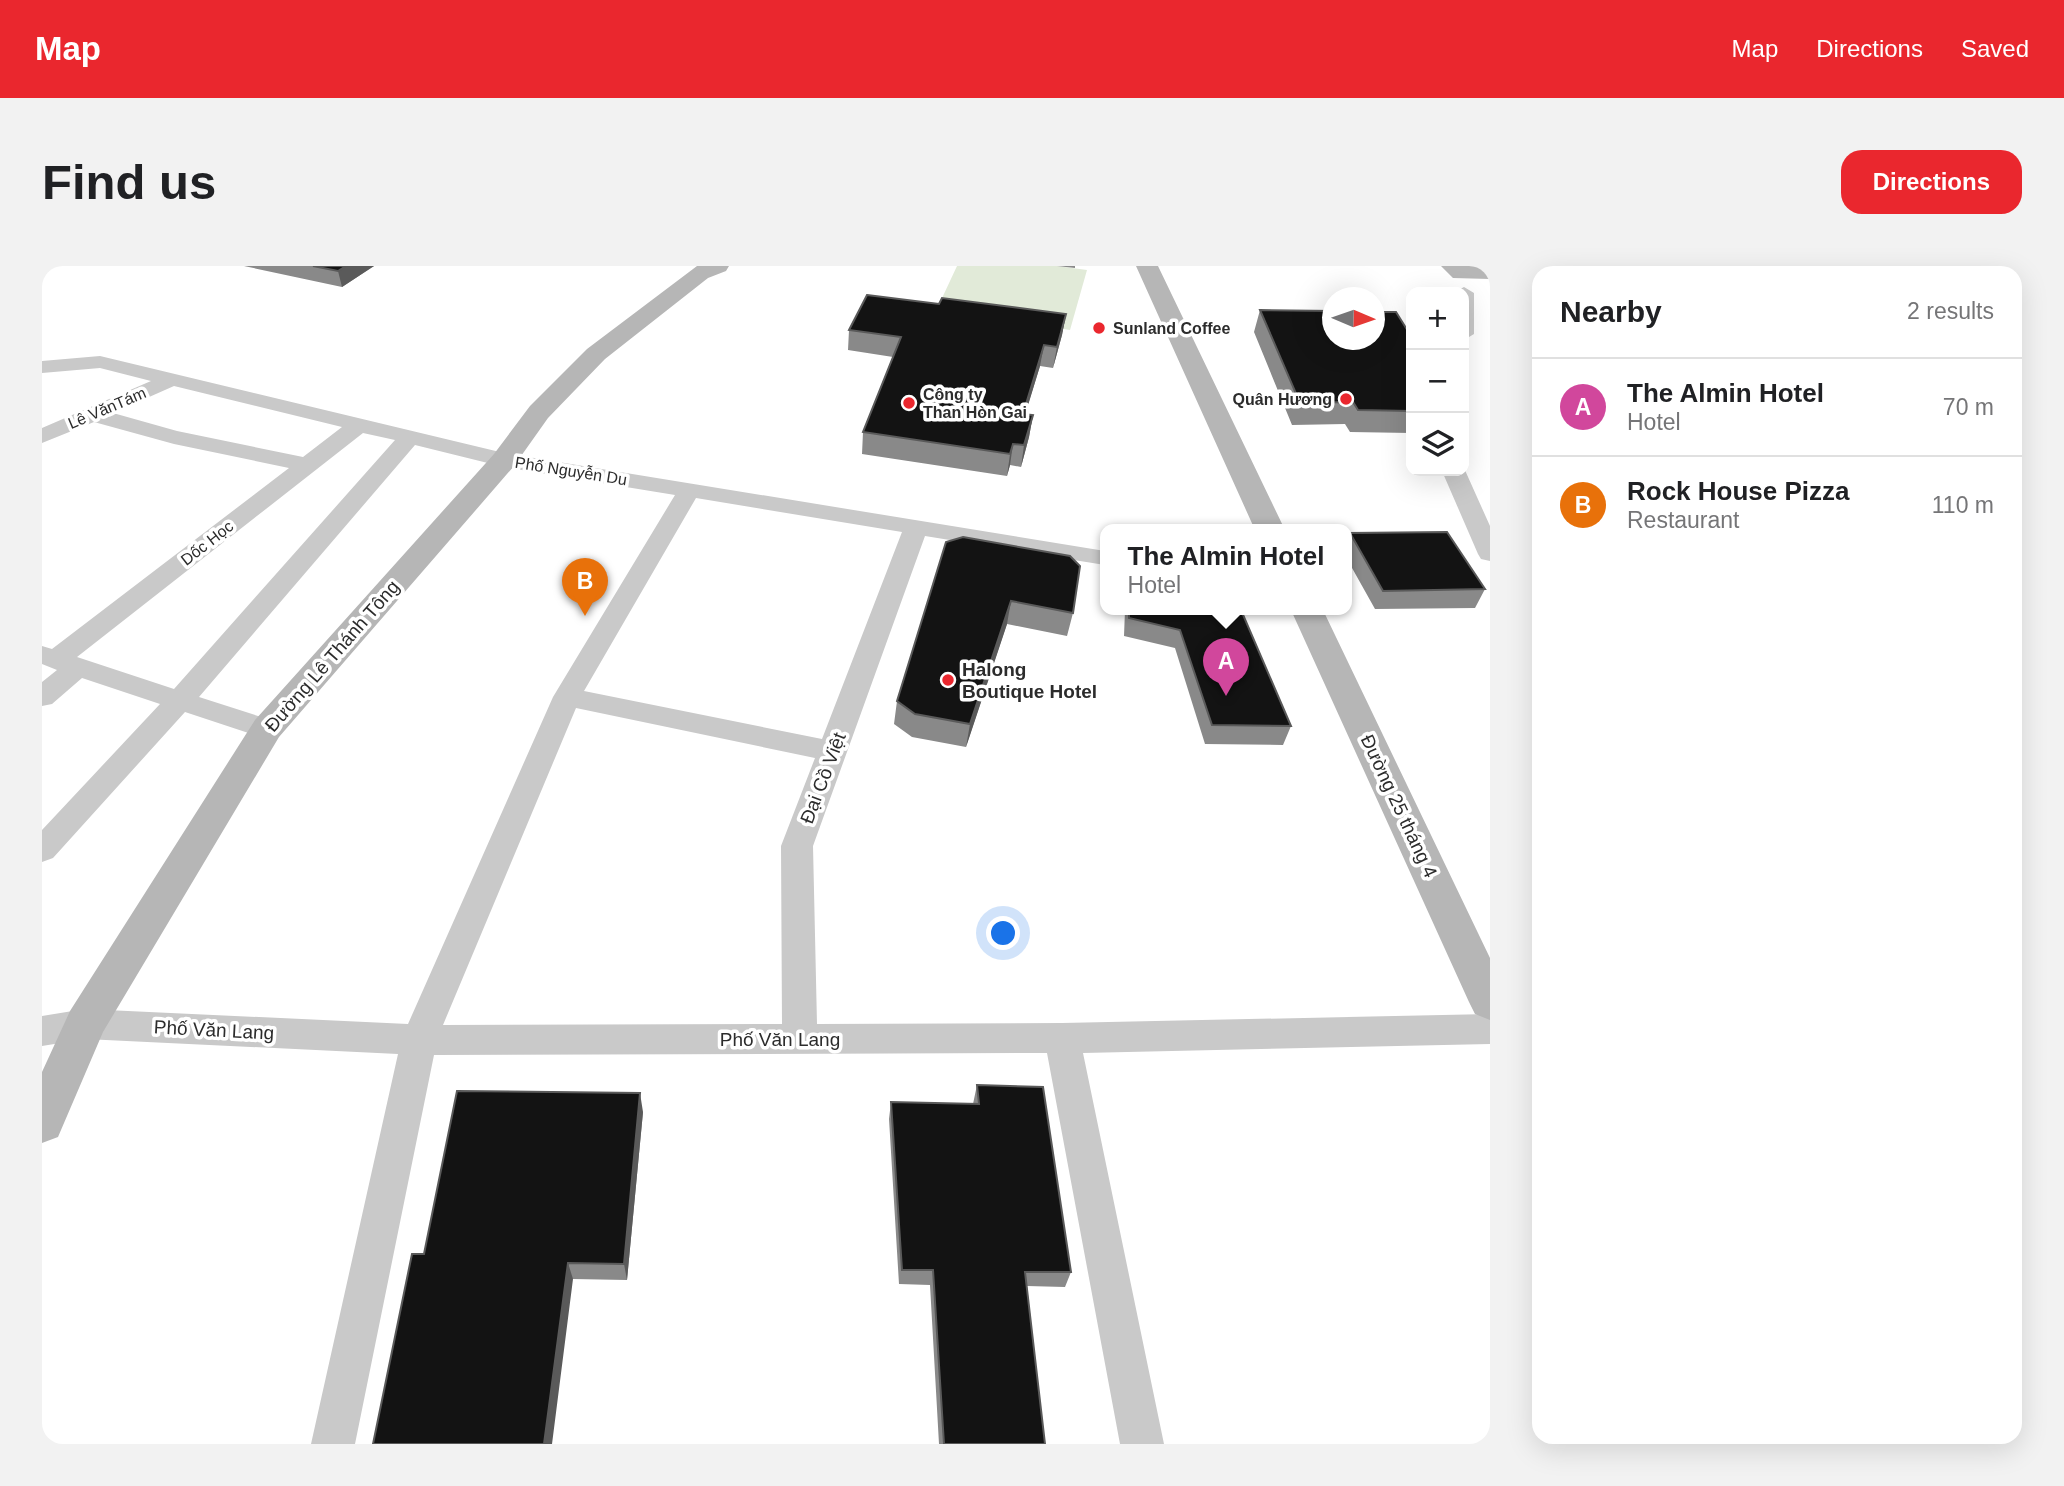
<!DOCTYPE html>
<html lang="en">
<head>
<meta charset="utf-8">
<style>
	:root { --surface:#fff; --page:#f2f2f2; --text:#202124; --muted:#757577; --line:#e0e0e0; --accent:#ea272e }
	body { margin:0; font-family:Arial,sans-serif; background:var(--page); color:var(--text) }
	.controls { position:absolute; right:21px; top:21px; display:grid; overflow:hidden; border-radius:14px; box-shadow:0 7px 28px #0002 }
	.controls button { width:63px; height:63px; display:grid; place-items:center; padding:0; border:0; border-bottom:2px solid var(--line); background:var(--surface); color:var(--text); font:35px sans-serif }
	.compass { position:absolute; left:1280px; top:21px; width:63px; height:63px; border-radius:50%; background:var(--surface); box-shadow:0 7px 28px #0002; rotate:92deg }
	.you { position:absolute; left:962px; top:668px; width:24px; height:24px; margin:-18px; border:5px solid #fff; border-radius:50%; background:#1a73e8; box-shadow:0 0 0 10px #1a73e833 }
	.badge { display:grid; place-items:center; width:46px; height:46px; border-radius:50%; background:var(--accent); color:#fff; font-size:23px; font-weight:700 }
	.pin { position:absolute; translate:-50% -58px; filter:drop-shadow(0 2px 4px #0008) }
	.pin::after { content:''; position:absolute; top:37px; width:24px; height:21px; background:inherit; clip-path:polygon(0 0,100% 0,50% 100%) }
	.popup { position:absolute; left:1058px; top:258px; width:252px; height:91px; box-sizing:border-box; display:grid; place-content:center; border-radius:14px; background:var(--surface); filter:drop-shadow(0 2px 5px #0005); font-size:23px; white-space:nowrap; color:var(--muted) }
	.popup b { font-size:26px; color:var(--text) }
	.popup::after { content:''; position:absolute; left:50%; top:100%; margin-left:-14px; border:14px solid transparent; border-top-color:var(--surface) }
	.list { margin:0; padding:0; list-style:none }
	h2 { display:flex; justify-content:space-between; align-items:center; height:91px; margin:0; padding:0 28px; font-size:30px }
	h2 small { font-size:23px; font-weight:400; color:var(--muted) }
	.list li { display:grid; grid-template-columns:46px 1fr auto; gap:21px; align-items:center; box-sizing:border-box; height:98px; padding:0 28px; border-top:2px solid var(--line) }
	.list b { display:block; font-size:26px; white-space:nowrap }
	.list p { margin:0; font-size:23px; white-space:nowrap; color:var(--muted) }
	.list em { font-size:23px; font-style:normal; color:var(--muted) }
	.icon { flex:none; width:38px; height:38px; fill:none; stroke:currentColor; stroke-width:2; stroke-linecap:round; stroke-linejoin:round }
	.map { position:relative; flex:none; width:1448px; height:1178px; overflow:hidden; border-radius:21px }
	header { display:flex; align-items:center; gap:42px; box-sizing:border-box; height:98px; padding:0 35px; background:var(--accent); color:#fff }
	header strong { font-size:33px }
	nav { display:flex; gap:38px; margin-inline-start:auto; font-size:24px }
	.intro { display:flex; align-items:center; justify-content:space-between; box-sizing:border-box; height:168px; padding:0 42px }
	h1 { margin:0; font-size:49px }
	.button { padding:18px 32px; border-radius:21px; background:var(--accent); color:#fff; font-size:24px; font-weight:700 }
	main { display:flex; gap:42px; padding:0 42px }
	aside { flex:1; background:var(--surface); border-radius:21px; box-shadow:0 7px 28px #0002 }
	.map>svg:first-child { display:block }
</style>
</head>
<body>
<header>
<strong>Map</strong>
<nav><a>Map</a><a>Directions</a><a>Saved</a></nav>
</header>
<div class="intro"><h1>Find us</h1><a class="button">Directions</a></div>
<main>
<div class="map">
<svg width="1448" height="1178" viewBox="0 0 1448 1178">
	<rect width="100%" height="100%" fill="#fff"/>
	<!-- green -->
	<path fill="#e1ead8" d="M 915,0 L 1015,0 L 1045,4 L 1028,64 L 894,45 Z"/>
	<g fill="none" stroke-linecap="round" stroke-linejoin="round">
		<!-- street -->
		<path fill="#c9c9c9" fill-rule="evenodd" d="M 1422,21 L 1432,27 L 1432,68 L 1422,74 L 1422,26 L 1413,26 Z
			M 58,90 L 462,187 L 1063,285 L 1063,299 L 883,270 L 771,580 L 775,758 L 1020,757 L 1448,748 L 1448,778 L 1041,787 L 1122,1178 L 1078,1178 L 1005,787 L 392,789 L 313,1178 L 269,1178 L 356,788 L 43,773 L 0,780 L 0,750 L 43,743 L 366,758 L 511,431 L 633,229 L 462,201 L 373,179 L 157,431 L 235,456 L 239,463 L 235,470 L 225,473 L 143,446 L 11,592 L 0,596 L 0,564 L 118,438 L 40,412 L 10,438 L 0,440 L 0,416 L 15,404 L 0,398 L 0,380 L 10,383 L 247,202 L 132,178 L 52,156 L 0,177 L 0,162 L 109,115 L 58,102 L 0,107 L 0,95 ZM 132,120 L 300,161 L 261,191 L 135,165 L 71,147 ZM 321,167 L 353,174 L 132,423 L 35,391 ZM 654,232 L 860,266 L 780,473 L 542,425 ZM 534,442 L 773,492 L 739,580 L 740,758 L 401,759 Z
			M 1422,202 L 1448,260 L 1448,295 L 1439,293 L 1436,288 L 1400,205 Z"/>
		<!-- secondary -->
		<path fill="#b6b6b6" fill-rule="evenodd" d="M 655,0 L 687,0 L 684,5 L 666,12 L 563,93 L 506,152 L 472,200 L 237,471 L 61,766 L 16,871 L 0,877 L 0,806 L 28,745 L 213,454 L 452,188 L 488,140 L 545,83 Z
			M 1094,0 L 1116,0 L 1243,264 L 1213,264 Z
			M 1399,0 L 1448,0 L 1448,13 L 1411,12 Z
			M 1249,344 L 1281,344 L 1448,692 L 1448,754 L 1433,748 L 1427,736 Z"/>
	</g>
	<!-- wall -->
	<path fill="#898989" d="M 202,0 L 332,0 L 300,21 Z
		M 1015,0 L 1033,0 L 1033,2 Z
		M 897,38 L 1024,48 L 1020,69 L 1011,102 L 998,100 L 983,148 L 991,149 L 987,171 L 979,201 L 968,199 L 965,210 L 820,188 L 821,166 L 851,91 L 806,84 L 807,64 Z
		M 1218,44 L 1369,70 L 1369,167 L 1308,166 L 1303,158 L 1250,159 L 1212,66 Z
		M 1308,267 L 1443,323 L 1433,342 L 1333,343 L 1305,293 L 1305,275 Z
		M 904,276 L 1031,347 L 1025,370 L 965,358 L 924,481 L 870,471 L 852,458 L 855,435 Z
		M 1083,344 L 1199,344 L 1249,460 L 1241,479 L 1163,478 L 1133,382 L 1082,370 Z
		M 935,819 L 1029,1006 L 1023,1021 L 985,1020 L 1003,1178 L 897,1178 L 888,1019 L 857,1018 L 847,853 L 849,836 L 931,838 Z
		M 601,846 L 585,1014 L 531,1013 L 382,988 Z"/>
	<!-- shaded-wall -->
	<path fill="#5a5a5a" d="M 304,0 L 332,0 L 300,21 L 296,5 Z
		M 1024,48 L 1020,69 L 1011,102 L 1015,81 Z
		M 1002,79 L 998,100 L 977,169 L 981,148 Z
		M 991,149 L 987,171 L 979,201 L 982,179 Z
		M 971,178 L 968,199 L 965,210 L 968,188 Z
		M 969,335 L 965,358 L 924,481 L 928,458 Z
		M 598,827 L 601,846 L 585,1014 L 582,998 Z
		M 526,997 L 531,1013 L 510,1178 L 502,1178 Z"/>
	<!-- building -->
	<path fill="#131313" stroke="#5a5a5a" stroke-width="2" d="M 271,0 L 304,0 L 296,5 Z
		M 825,29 L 897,38 L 900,32 L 1024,48 L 1015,81 L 1002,79 L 981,148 L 991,149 L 982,179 L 971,178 L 968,188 L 821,166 L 859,71 L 807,64 Z
		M 1218,44 L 1291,45 L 1291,74 L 1333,74 L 1333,46 L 1354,46 L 1369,70 L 1369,145 L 1316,144 L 1311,136 L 1258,137 Z
		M 1405,266 L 1443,323 L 1341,325 L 1308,267 Z
		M 921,271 L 1028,290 L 1038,300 L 1031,347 L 969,335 L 928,458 L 873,448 L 855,435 L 904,276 Z
		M 1087,344 L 1199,344 L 1249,460 L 1170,459 L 1138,364 L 1087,352 Z
		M 935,819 L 1001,821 L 1029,1006 L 983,1006 L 1003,1178 L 902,1178 L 891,1004 L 860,1004 L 849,836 L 937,838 Z
		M 415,825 L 598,827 L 582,998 L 526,997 L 502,1178 L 331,1178 L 370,988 L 382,988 Z"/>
	<!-- markers -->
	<g fill="#ea272e" stroke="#fff" stroke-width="2.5">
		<circle cx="1057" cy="62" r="7"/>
		<circle cx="1304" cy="133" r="7"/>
		<circle cx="867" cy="137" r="7"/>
		<circle cx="906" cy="414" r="7"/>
	</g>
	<g text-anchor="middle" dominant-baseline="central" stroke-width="7" stroke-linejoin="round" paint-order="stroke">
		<!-- far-poi labels -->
		<g font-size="16" font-weight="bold" fill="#2c2c2c" stroke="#fff" text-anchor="start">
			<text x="1071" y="62">Sunland Coffee</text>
			<text x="881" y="128">Công ty<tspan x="881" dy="18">Than Hòn Gai</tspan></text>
			<text x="1290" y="133" text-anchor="end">Quân Hương</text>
		</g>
		<!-- far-street labels -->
		<g font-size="16" fill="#2c2c2c" stroke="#fff">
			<text transform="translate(65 142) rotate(-23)">Lê VănTám</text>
			<text transform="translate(529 205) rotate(9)">Phố Nguyễn Du</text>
			<text transform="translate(165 277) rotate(-38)">Dốc Học</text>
		</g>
		<!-- street labels -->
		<g font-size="19" fill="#2c2c2c" stroke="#fff">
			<text transform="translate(290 390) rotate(-49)">Đường Lê Thánh Tông</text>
			<text transform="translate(781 512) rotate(-69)">Đại Cồ Việt</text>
			<text transform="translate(1357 540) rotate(65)">Đường 25 tháng 4</text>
			<text transform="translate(172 764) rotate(3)">Phố Văn Lang</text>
			<text x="738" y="773">Phố Văn Lang</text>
		</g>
		<!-- poi labels -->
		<g font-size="19" font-weight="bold" fill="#2c2c2c" stroke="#fff" text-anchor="start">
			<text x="920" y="403">Halong<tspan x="920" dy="22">Boutique Hotel</tspan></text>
		</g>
	</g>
</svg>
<div class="controls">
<button>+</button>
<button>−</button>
<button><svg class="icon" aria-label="layers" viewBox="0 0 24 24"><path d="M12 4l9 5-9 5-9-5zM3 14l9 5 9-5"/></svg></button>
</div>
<svg class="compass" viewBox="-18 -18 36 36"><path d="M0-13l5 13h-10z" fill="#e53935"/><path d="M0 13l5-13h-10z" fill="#757577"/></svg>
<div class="you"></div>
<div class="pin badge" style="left:1184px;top:430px;background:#d1479c">A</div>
<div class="popup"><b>The Almin Hotel</b>Hotel</div>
<div class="pin badge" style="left:543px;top:350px;background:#e8710a">B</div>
</div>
<aside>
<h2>Nearby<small>2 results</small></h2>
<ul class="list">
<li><span class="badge" style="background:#d1479c">A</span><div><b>The Almin Hotel</b><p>Hotel</p></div><em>70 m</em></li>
<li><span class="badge" style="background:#e8710a">B</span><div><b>Rock House Pizza</b><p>Restaurant</p></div><em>110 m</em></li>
</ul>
</aside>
</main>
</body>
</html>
